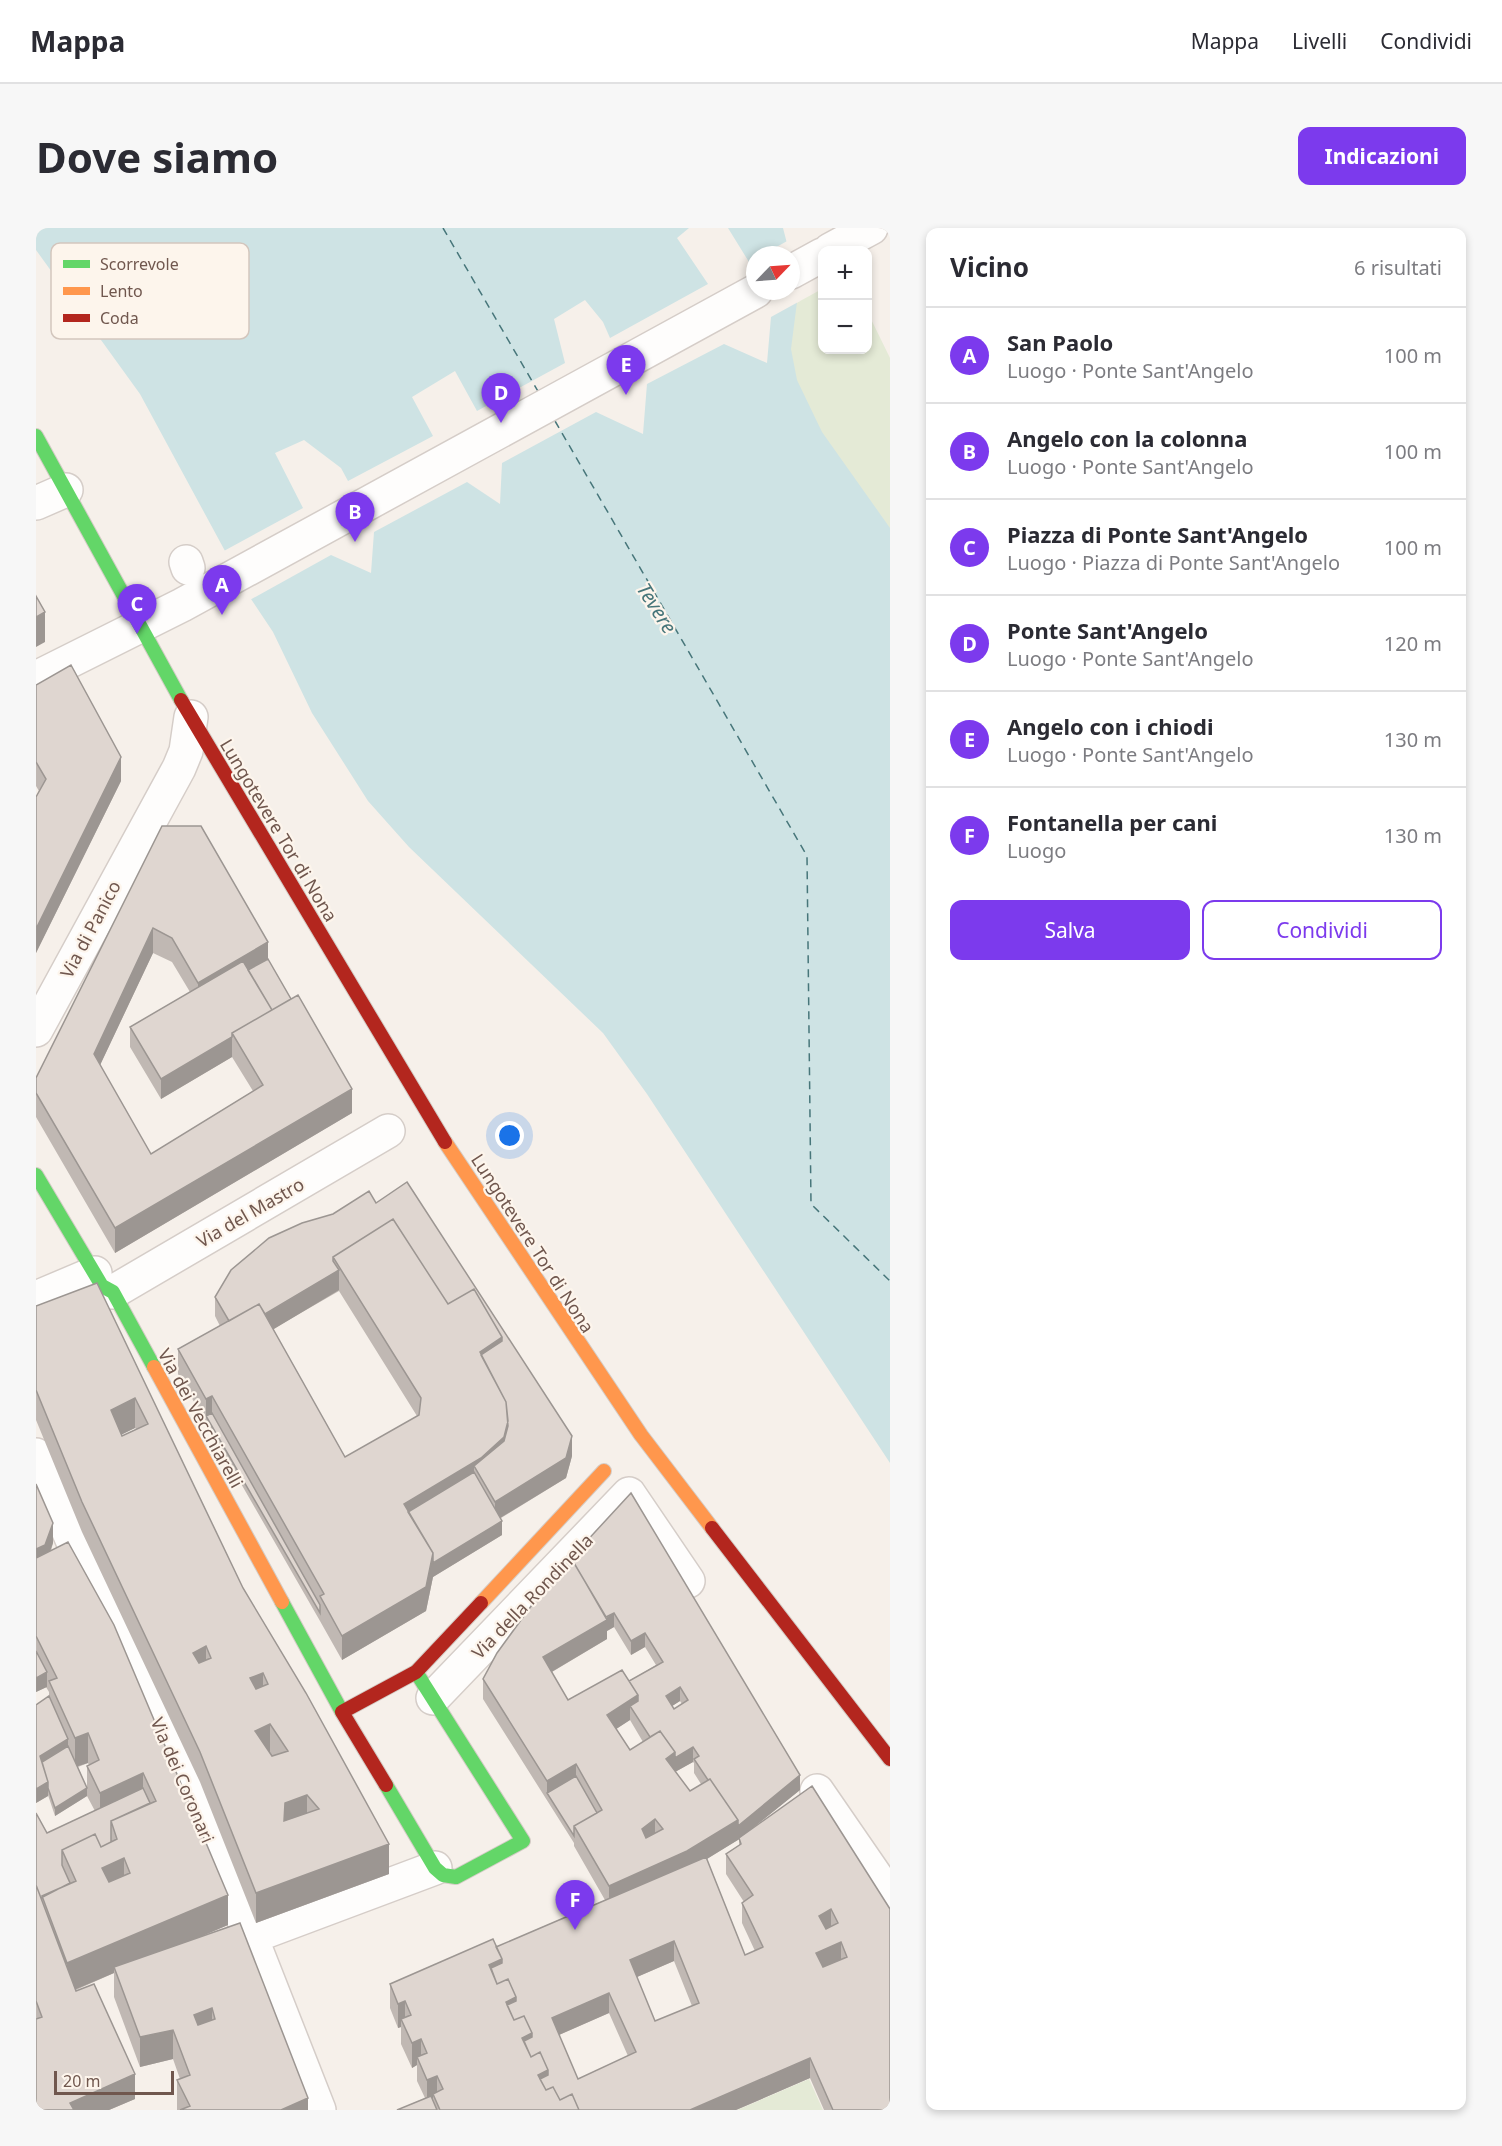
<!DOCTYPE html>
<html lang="it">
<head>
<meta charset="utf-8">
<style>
	:root { --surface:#fff; --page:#f7f7f7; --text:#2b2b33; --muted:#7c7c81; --line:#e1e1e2; --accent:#7c3aed }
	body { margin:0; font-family:"Noto Sans",sans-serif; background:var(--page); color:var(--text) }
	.controls { position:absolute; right:18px; top:18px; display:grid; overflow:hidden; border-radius:12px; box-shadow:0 3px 9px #0003 }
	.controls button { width:54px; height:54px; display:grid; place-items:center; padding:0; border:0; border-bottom:2px solid var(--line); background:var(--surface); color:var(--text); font:30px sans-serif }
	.compass { position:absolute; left:710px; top:18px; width:54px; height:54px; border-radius:50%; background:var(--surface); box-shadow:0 3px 9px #0003; rotate:65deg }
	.scale { position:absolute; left:18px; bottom:15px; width:120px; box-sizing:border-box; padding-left:6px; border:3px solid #70574e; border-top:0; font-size:16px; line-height:21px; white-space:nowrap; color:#70574e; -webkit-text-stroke:4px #fdf5ec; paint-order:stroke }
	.you { position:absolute; left:474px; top:908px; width:21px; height:21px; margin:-15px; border:4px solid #fff; border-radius:50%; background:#1a73e8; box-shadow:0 0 0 9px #1a73e833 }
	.badge { display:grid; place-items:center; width:39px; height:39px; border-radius:50%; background:var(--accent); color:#fff; font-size:20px; font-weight:700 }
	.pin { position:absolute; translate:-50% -50px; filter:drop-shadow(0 2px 3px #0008) }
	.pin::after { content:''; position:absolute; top:32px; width:21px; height:18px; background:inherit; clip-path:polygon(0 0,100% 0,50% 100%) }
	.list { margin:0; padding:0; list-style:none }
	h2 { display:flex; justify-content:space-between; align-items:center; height:78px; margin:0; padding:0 24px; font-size:26px }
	h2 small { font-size:20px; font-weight:400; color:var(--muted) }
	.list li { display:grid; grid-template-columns:39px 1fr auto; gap:18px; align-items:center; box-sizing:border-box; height:96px; padding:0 24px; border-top:2px solid var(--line) }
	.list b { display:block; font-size:22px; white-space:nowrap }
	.list p { margin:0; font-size:20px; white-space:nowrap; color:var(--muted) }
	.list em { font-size:20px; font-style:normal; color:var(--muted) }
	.actions { display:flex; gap:12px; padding:18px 24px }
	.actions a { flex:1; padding:14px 0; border:2px solid var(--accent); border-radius:12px; text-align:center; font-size:21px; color:var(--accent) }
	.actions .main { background:var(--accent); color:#fff }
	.map { position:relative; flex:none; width:854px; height:1882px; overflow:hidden; border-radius:12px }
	header { display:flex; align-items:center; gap:36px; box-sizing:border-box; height:84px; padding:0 30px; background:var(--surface); border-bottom:2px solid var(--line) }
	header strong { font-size:28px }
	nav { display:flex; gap:33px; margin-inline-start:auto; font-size:21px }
	.intro { display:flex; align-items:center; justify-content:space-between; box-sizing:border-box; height:144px; padding:0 36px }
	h1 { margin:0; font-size:42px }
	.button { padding:15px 27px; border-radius:12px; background:var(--accent); color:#fff; font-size:21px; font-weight:700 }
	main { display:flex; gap:36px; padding:0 36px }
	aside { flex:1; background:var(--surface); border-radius:12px; box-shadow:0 3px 9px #0003 }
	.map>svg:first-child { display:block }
</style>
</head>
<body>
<header>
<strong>Mappa</strong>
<nav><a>Mappa</a><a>Livelli</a><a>Condividi</a></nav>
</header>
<div class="intro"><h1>Dove siamo</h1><a class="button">Indicazioni</a></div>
<main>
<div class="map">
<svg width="854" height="1882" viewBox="0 0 854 1882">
	<rect width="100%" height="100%" fill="#f6f0ea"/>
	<!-- green -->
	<path fill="#e4ead6" d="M 786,61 L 786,122 L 832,122 L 832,85 L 854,130 L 854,372 L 737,100 L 735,89 Z
		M 773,1851 L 787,1882 L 701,1882 Z"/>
	<!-- water -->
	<path fill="#cee3e4" d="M 0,0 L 747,0 L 754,27 L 719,27 L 719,63 L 755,63 L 761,74 L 755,121 L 761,152 L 786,204 L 854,300 L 854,1235 L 611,866 L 567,805 L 373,619 L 332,573 L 276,485 L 237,404 L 215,371 L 104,166 L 0,22 Z"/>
	<!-- pier -->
	<path fill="#f6f0ea" d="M 653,0 L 692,0 L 713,34 L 719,31 L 719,63 L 755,63 L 755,27 L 726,27 L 753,12 L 764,73 L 735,89 L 731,135 L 688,116 L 611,156 L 607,206 L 560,184 L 466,235 L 464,276 L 431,254 L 338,304 L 335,345 L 295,327 L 212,373 L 186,324 L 267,280 L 239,225 L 268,212 L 305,240 L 312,253 L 397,208 L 376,169 L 419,143 L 441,183 L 529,135 L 518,91 L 549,72 L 567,94 L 574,110 L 672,56 L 641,10 Z"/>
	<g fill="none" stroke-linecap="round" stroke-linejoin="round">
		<!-- ferry -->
		<path stroke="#47767a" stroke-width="1.5" stroke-dasharray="8 6" stroke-linecap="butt" d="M 407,0 L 503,165
			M 519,193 L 771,628 L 775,976 L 854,1053"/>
		<defs>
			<path id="street" d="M 794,22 L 835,0
				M 755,44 L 786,27
				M 0,275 L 30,262
				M 150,334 L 152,340
				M 0,450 L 146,377 L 720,63
				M 0,802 L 143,540 L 150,523 L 155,489
				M 77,1064 L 352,903
				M 0,1070 L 59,1045
				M 0,1227 L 44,1330 L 116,1478 L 215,1709 L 283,1882
				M 397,1470 L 593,1266 L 652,1353
				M 781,1563 L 854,1669
				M 215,1709 L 399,1640"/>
			<path id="fast" d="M 0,208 L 145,472
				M 0,947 L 66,1058 L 77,1064 L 118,1139
				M 246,1374 L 306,1484
				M 350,1557 L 399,1640 L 407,1647 L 420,1649 L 487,1613 L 380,1444"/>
			<path id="slow" d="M 409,914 L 605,1207 L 676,1300
				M 118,1139 L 246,1374
				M 445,1375 L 568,1243"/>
			<path id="jam" d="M 145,472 L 409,914
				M 676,1300 L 854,1531
				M 350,1557 L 306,1484 L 380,1444 L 445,1375"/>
		</defs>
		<!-- street casing -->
		<use href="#street" stroke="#d5cdc8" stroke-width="36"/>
		<!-- fast casing -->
		<use href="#fast" stroke="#d4ccc6" stroke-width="16"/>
		<!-- slow casing -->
		<use href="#slow" stroke="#d4ccc6" stroke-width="16"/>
		<!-- jam casing -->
		<use href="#jam" stroke="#d4ccc6" stroke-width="16"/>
		<!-- street -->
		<use href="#street" stroke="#fefdfc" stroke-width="33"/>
		<!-- fast -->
		<use href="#fast" stroke="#63d668" stroke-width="14"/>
		<!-- slow -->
		<use href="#slow" stroke="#ff974d" stroke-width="14"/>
		<!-- jam -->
		<use href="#jam" stroke="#b3261e" stroke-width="14"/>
	</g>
	<!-- wall -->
	<path fill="#c0b8b3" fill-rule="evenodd" d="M 0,457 L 85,553 L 0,725 L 0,569 L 3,563 L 0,558 Z
		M 126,598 L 232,731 L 316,885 L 79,1025 L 0,889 L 0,850 ZM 117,725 L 136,734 L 154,764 L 94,799 L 94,819 L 125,871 L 196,829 L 217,863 L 115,926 L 64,837 Z
		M 340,975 L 536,1228 L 530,1250 L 465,1290 L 466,1307 L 397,1349 L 390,1383 L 306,1432 L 284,1393 L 142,1146 L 142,1121 L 184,1098 L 179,1088 L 179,1069 ZM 303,1063 L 381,1188 L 309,1229 L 237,1101 Z
		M 61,1055 L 207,1360 L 353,1646 L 220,1695 L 164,1554 L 46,1304 L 0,1192 L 0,1078 ZM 99,1200 L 100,1201 L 86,1208 L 85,1206 Z
		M 0,1256 L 17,1315 L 15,1323 L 192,1697 L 168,1707 L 272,1882 L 141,1882 L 141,1852 L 144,1851 L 137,1831 L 104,1839 L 78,1769 L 78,1745 L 40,1762 L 99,1871 L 73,1882 L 0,1882 L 0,1585 L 11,1605 L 59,1583 L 51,1568 L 19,1588 L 12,1567 L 12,1568 L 0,1575 L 0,1477 L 13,1468 L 13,1464 L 10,1459 L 0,1464 ZM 52,1535 L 53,1537 L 51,1538 L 51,1560 L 42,1539 Z
		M 535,1330 L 764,1562 L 705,1609 L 776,1558 L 854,1882 L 788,1882 L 774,1850 L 700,1882 L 361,1882 L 389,1870 L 381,1853 L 381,1837 L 376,1840 L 365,1816 L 365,1799 L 362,1800 L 354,1780 L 354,1756 L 460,1719 L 569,1672 L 538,1618 L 538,1615 L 447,1471 L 447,1451 ZM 578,1399 L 595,1427 L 609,1419 L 620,1437 L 593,1453 L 532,1472 L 516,1444 L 571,1411 L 571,1403 ZM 644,1473 L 646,1476 L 638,1481 L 636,1478 ZM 594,1492 L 607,1514 L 594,1522 L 580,1501 ZM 657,1534 L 658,1535 L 658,1545 L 665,1556 L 654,1563 L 639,1544 ZM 703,1611 L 703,1617 L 690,1626 L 690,1646 L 708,1674 L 706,1675 L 706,1695 L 719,1723 L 709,1727 L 671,1631 ZM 638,1733 L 656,1778 L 619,1793 L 601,1749 ZM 573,1785 L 592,1828 L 542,1851 L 523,1807 Z"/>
	<!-- shaded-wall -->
	<path fill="#9c9692" d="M 9,384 L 9,414 L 0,419 L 0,389 Z
		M 85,529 L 85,553 L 0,725 L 0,701 Z
		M 117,700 L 117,725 L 58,850 L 58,826 Z
		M 232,714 L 232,738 L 162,779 L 162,755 Z
		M 196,809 L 196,829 L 125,871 L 125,851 Z
		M 316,861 L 316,885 L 79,1025 L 79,1000 Z
		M 303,1042 L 303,1062 L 228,1107 L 228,1087 Z
		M 466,1109 L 466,1133 L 451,1143 L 444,1124 Z
		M 176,1168 L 176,1193 L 170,1188 L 170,1171 Z
		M 99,1170 L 99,1200 L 75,1212 L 75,1182 Z
		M 472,1193 L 472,1218 L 438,1238 L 438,1259 L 374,1297 L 368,1276 Z
		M 536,1208 L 536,1228 L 530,1250 L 459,1293 L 459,1274 Z
		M 466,1293 L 466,1307 L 397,1349 L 390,1383 L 306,1432 L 306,1408 L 397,1325 Z
		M 17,1295 L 17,1315 L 9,1337 L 0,1341 L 0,1321 Z
		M 578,1385 L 578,1399 L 571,1403 L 571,1411 L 507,1449 L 507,1429 Z
		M 609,1405 L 609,1419 L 595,1427 L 595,1413 Z
		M 170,1418 L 170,1448 L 157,1425 Z
		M 11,1444 L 11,1459 L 0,1464 L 0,1450 Z
		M 227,1445 L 227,1474 L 214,1450 Z
		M 644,1459 L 644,1473 L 630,1482 L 630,1468 Z
		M 602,1467 L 602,1487 L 594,1478 L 594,1492 L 571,1507 L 571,1487 Z
		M 234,1496 L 234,1526 L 219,1503 Z
		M 52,1505 L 52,1535 L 39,1539 L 39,1510 Z
		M 32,1511 L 32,1525 L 4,1535 L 4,1528 Z
		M 657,1519 L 657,1534 L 639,1544 L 630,1531 L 639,1524 Z
		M 540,1536 L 540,1556 L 511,1565 L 511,1553 Z
		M 107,1545 L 107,1574 L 64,1594 L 64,1565 Z
		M 764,1547 L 764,1562 L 702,1612 L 651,1643 L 573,1678 L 573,1658 Z
		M 12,1554 L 12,1568 L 0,1575 L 0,1561 Z
		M 51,1560 L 51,1568 L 19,1588 L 19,1580 Z
		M 271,1567 L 271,1596 L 248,1593 L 249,1575 Z
		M 619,1591 L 619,1611 L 606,1621 L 606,1601 Z
		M 353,1616 L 353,1646 L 220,1695 L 220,1665 Z
		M 88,1630 L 88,1660 L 66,1670 L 66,1640 Z
		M 192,1667 L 192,1697 L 80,1745 L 78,1739 L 78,1745 L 31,1765 L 31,1735 Z
		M 795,1681 L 795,1701 L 783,1708 L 783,1688 Z
		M 638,1713 L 638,1733 L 594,1752 L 594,1732 Z
		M 805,1714 L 805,1733 L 780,1745 L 780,1725 Z
		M 466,1731 L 466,1755 L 460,1758 L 453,1737 Z
		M 461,1760 L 480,1769 L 480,1793 Z
		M 573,1765 L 573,1785 L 516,1810 L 516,1790 Z
		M 369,1773 L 369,1798 L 365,1791 L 365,1799 L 362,1800 L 362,1776 Z
		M 176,1780 L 176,1810 L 158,1816 L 158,1787 Z
		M 478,1796 L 496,1805 L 496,1829 Z
		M 137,1802 L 137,1831 L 104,1839 L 104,1809 Z
		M 385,1811 L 385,1835 L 381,1829 L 381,1837 L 376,1840 L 376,1815 Z
		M 774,1830 L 774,1850 L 700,1882 L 654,1882 Z
		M 495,1833 L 512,1842 L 517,1882 Z
		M 99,1846 L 99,1871 L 73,1882 L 34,1882 L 34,1875 Z
		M 401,1848 L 401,1872 L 397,1866 L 397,1874 L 391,1877 L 391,1852 Z
		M 272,1870 L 272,1882 L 245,1882 Z"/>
	<!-- building -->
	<path fill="#dfd6d0" stroke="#9c9692" stroke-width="1.5" fill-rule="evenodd" d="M 0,368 L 9,384 L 0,389 Z
		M 35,437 L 85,529 L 0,701 L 0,569 L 10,551 L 0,534 L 0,457 Z
		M 126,598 L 165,598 L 232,714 L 162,755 L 136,710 L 117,700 L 58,826 L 115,926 L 227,857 L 196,805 L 262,767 L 316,861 L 79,1000 L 0,865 L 0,850 Z
		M 232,731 L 255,771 L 236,782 L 212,742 Z
		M 207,733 L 236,782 L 196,805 L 196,809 L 125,851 L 94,799 Z
		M 371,954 L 536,1208 L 530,1230 L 459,1274 L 438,1238 L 468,1213 L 472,1198 L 470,1174 L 445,1127 L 466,1113 L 466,1109 L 438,1061 L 412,1076 L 357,991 L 297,1029 L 297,1033 L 303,1042 L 229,1086 L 223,1076 L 193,1093 L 179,1069 L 195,1042 L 233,1010 L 266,995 L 297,986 L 333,963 L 340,975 Z
		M 357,991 L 412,1076 L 438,1061 L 466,1109 L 444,1124 L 470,1174 L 472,1193 L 468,1209 L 445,1230 L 368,1276 L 397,1325 L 390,1359 L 306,1408 L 284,1368 L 288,1366 L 176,1168 L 170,1171 L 142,1121 L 223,1076 L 309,1229 L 383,1187 L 385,1170 L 297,1029 Z
		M 61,1055 L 207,1360 L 270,1465 L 353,1616 L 220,1665 L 164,1524 L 46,1274 L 0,1162 L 0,1078 ZM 99,1170 L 112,1196 L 86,1208 L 75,1182 ZM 170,1418 L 175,1430 L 163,1435 L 157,1425 ZM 227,1445 L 232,1456 L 220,1461 L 214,1450 ZM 234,1496 L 252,1523 L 236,1528 L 219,1503 ZM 271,1567 L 283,1581 L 248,1593 L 249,1575 Z
		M 176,1185 L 284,1377 L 284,1385 L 170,1188 Z
		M 438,1244 L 466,1293 L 397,1335 L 397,1325 L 372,1284 Z
		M 0,1256 L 17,1295 L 9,1317 L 0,1321 Z
		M 595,1265 L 764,1547 L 702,1598 L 702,1592 L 674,1551 L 672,1552 L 658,1531 L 663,1528 L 657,1519 L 639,1530 L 639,1524 L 624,1503 L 614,1509 L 594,1478 L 602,1473 L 602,1467 L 593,1453 L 627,1434 L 609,1405 L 595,1413 L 578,1385 L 570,1389 L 535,1330 ZM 644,1459 L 652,1472 L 638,1481 L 630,1468 Z
		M 32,1314 L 78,1397 L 192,1667 L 31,1735 L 6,1668 L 40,1653 L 26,1622 L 59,1606 L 65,1619 L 81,1611 L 75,1593 L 120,1573 L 107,1545 L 64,1565 L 51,1538 L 63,1532 L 52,1505 L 39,1510 L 13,1453 L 21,1450 L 0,1408 L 0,1330 ZM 88,1630 L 94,1645 L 73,1654 L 66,1640 Z
		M 533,1326 L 571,1392 L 507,1429 L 532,1472 L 586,1442 L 602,1467 L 571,1487 L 594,1522 L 624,1503 L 639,1524 L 630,1531 L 654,1563 L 674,1551 L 702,1592 L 651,1623 L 573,1658 L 538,1598 L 566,1582 L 540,1536 L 511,1553 L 447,1451 L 461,1425 ZM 619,1591 L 627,1601 L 610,1610 L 606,1601 Z
		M 0,1423 L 11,1444 L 0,1450 Z
		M 13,1468 L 32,1511 L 4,1528 L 12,1554 L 0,1561 L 0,1477 Z
		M 32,1518 L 51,1560 L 19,1580 L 12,1560 L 12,1554 L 6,1534 Z
		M 540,1548 L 561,1585 L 538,1598 L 538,1608 L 511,1565 Z
		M 776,1558 L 854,1681 L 854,1882 L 797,1882 L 774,1830 L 654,1882 L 543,1882 L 536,1866 L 524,1872 L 517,1859 L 510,1862 L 504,1851 L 512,1847 L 512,1842 L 504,1824 L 495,1829 L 488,1813 L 496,1809 L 496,1805 L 488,1788 L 478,1792 L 471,1777 L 480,1773 L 480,1769 L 472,1751 L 461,1756 L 455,1740 L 466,1735 L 466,1731 L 460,1719 L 670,1629 L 709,1727 L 727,1719 L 706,1675 L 717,1667 L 690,1626 L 705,1616 L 703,1610 ZM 795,1681 L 802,1695 L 790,1701 L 783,1688 ZM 638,1713 L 663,1775 L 619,1793 L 594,1732 ZM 805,1714 L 811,1729 L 787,1739 L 780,1725 ZM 573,1765 L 600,1824 L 542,1851 L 516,1790 Z
		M 107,1560 L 114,1575 L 75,1593 L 75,1614 L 65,1619 L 59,1606 L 26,1622 L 26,1637 L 34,1655 L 5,1670 L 0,1657 L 0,1585 L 11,1605 Z
		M 0,1657 L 40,1763 L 58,1756 L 99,1846 L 34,1875 L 38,1882 L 0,1882 L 0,1791 L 6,1789 L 0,1773 Z
		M 204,1695 L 272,1870 L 245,1882 L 144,1882 L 154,1878 L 141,1852 L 154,1847 L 137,1802 L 104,1809 L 78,1739 ZM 176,1780 L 179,1791 L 162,1797 L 158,1787 Z
		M 457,1711 L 466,1731 L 453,1737 L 461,1756 L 472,1751 L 480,1769 L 470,1774 L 478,1792 L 488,1788 L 496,1805 L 486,1810 L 495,1829 L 504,1824 L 512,1842 L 502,1847 L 510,1862 L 517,1859 L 524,1872 L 536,1866 L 543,1882 L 404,1882 L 397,1866 L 407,1861 L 401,1848 L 391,1852 L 381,1829 L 391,1825 L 385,1811 L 376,1815 L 365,1791 L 375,1787 L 369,1773 L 362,1776 L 354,1756 Z
		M 395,1868 L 401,1882 L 361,1882 Z"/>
	<g text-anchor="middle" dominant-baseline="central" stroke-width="4.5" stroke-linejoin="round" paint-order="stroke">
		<!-- street labels -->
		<g font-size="18" fill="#70574e" stroke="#fdf5ec">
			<text transform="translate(243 602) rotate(59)">Lungotevere Tor di Nona</text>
			<text transform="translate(54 701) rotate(-62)">Via di Panico</text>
			<text transform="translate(214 984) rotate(-30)">Via del Mastro</text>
			<text transform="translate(497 1015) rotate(57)">Lungotevere Tor di Nona</text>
			<text transform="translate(165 1190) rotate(61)">Via dei Vecchiarelli</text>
			<text transform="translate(496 1368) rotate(-46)">Via della Rondinella</text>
			<text transform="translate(147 1552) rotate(67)">Via dei Coronari</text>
		</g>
		<!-- water labels -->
		<g font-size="20" font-style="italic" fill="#47767a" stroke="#fdf5ec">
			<text transform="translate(621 380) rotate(58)">Tevere</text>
		</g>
	</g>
	<!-- legend -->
	<rect x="15" y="15" width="198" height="96" rx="9" fill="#fdf5ec" stroke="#d3c6bd" stroke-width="1.5"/>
	<rect x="27" y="32" width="27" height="8" fill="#63d668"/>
	<rect x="27" y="59" width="27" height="8" fill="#ff974d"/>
	<rect x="27" y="86" width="27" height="8" fill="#b3261e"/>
	<g font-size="16" fill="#70574e">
		<text x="64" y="42">Scorrevole</text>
		<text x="64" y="69">Lento</text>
		<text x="64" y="96">Coda</text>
	</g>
</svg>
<div class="controls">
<button>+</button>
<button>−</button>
</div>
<svg class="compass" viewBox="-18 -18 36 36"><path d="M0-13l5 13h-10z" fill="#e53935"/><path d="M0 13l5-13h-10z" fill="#7c7c81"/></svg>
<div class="scale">20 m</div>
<div class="you"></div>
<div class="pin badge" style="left:186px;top:387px">A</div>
<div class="pin badge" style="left:319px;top:314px">B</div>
<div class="pin badge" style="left:101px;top:406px">C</div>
<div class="pin badge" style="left:465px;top:195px">D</div>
<div class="pin badge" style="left:590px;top:167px">E</div>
<div class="pin badge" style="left:539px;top:1702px">F</div>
</div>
<aside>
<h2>Vicino<small>6 risultati</small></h2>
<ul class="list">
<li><span class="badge">A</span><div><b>San Paolo</b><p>Luogo · Ponte Sant'Angelo</p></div><em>100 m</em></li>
<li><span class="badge">B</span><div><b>Angelo con la colonna</b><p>Luogo · Ponte Sant'Angelo</p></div><em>100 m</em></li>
<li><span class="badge">C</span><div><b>Piazza di Ponte Sant'Angelo</b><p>Luogo · Piazza di Ponte Sant'Angelo</p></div><em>100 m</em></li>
<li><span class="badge">D</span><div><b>Ponte Sant'Angelo</b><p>Luogo · Ponte Sant'Angelo</p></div><em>120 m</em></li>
<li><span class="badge">E</span><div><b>Angelo con i chiodi</b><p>Luogo · Ponte Sant'Angelo</p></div><em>130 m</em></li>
<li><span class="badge">F</span><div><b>Fontanella per cani</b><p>Luogo</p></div><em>130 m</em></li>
</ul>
<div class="actions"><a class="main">Salva</a><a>Condividi</a></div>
</aside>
</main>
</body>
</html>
